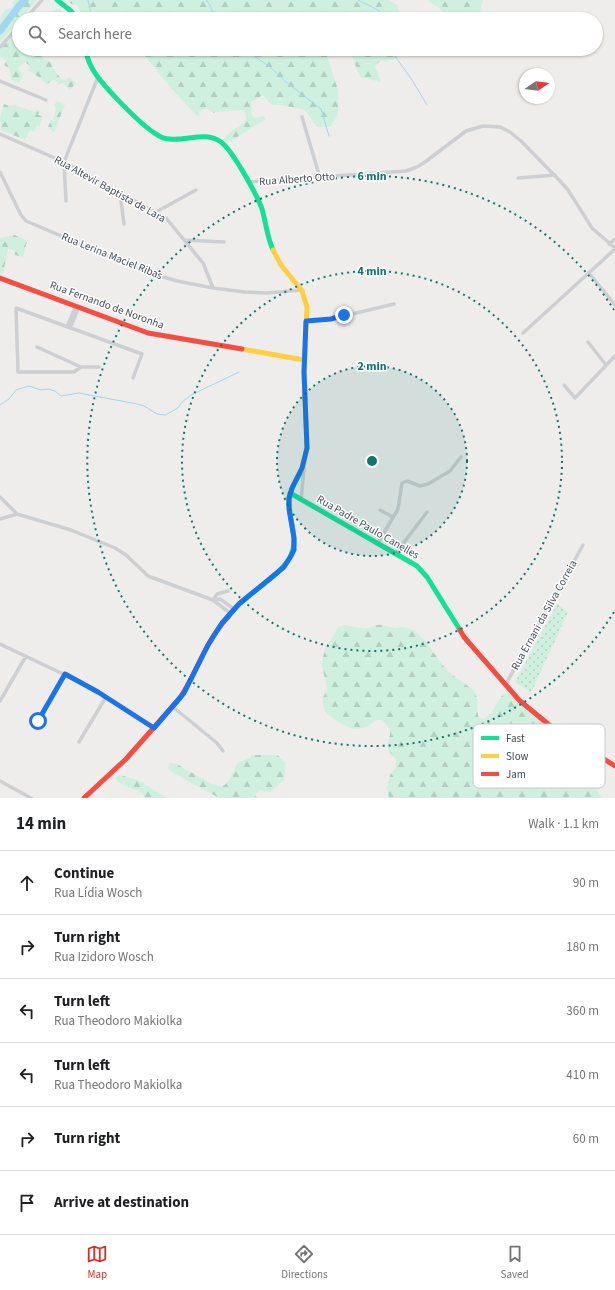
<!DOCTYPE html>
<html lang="en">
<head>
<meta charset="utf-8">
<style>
	:root { --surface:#fff; --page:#f6f6f6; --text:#202124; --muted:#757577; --line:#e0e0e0; --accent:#d93025 }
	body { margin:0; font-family:"Source Sans 3",sans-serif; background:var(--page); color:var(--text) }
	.compass { position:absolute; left:519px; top:68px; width:36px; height:36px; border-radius:50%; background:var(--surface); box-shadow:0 1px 3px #0004; rotate:77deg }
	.stop { position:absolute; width:12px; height:12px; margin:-9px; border:3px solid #1a73e8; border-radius:50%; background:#fff }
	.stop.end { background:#1a73e8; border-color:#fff; box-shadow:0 1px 4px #0008 }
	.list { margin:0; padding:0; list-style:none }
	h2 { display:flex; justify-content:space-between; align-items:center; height:52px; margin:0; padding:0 16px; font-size:17px }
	h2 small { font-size:13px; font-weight:400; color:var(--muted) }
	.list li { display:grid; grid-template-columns:26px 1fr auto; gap:12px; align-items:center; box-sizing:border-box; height:64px; padding:0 16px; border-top:1px solid var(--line) }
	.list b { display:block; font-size:15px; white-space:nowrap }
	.list p { margin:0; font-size:13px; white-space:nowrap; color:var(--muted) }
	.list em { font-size:13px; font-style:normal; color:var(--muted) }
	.icon { flex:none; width:22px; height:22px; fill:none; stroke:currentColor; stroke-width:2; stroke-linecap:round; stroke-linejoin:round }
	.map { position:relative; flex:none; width:615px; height:798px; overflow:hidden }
	.search { position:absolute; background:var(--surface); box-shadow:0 1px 3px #0004; left:12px; right:12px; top:12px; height:44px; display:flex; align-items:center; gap:10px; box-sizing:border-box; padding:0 14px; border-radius:22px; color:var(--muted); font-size:15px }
	.sheet { height:436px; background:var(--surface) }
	nav { display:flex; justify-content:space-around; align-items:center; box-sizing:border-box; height:56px; border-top:1px solid var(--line); background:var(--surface); font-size:11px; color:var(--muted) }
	nav a { display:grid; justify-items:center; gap:2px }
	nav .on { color:var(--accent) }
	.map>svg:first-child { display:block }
</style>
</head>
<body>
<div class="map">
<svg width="615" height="798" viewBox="0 0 615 798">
	<defs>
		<pattern id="grass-dots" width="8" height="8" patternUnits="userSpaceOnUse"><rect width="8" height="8" fill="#cff0de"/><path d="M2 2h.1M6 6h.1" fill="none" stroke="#b3cfc1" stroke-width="1.8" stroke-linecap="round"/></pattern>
		<pattern id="forest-firs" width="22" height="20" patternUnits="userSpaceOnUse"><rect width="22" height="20" fill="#cff0de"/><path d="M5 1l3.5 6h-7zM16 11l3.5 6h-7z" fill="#b3cfc1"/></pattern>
	</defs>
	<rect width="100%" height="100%" fill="#eeedec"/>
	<!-- grass -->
	<path fill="url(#grass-dots)" d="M 557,604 L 568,612 L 531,693 L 515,682 Z"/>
	<!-- forest -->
	<path fill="url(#forest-firs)" d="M 14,0 L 37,0 L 21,19 L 19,19 L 19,22 L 0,42 L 0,18 L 5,10 L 13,7 Z
		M 68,0 L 389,0 L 397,5 L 402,19 L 83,19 L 77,5 L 71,4 Z
		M 429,0 L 483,0 L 478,19 L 471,17 L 470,19 L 445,19 C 444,9 437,6 429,2 Z
		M 57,8 L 67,14 L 71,19 L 50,19 L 51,12 Z
		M 19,28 L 19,49 L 24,50 L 29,55 L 32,55 L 38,49 L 46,49 L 47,51 L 42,58 L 51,62 C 52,68 59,77 64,81 L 69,77 L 76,83 L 70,90 L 63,83 L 56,86 L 59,83 L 53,80 L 47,84 L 32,72 L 28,71 L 30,66 L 25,62 L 17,68 L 23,75 L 19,83 L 11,80 L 10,69 L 4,65 L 7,60 L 0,57 L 0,50 Z
		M 137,49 L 328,49 L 327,55 L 338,90 L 338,115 L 330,127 L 317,127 L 305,110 L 281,105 L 272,105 L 263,95 L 251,102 L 252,116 L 256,118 L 264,116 L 266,119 L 231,141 L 223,140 C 229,131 238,128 246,120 L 245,111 C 240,110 218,111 214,113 L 206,108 L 199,112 L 198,117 L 171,88 L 142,52 Z
		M 349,49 L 403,49 L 403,52 L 393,60 L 380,61 L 375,66 L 381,82 L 360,77 Z
		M 57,101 L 65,105 L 54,132 L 49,129 L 48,127 L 51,120 L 53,120 L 56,109 L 54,105 Z
		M 4,104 L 9,106 L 15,105 L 35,112 L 36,110 L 40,111 L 38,115 L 43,116 L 39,127 L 37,125 L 34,132 L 30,130 L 25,140 L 1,130 L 0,118 Z
		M 15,235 L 27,241 L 23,257 L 15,255 L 14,250 L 8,249 L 3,274 L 0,274 L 0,238 Z
		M 345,625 C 354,627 361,629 369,628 C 372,627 375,625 378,625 C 385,624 390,628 396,628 C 398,628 400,627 402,627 C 422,626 437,662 450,673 C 454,677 472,688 474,691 C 480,701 475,708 479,718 L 484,719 L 491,713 L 503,694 L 508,693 L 531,714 L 585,750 C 596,764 590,785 602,798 L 389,798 L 387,788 L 390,775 L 396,767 L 396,759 C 393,756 389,752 388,749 C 385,736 398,735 382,720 L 376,720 C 369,727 358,732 348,727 C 337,721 321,715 323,699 C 323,695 327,692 327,688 C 327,681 322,672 322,664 C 322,650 333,639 338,627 Z
		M 253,755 L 277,755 L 286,762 L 284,780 L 270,792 L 259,790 L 255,795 L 257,798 L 219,798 L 175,774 L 168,769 L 169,763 L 177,764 L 210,783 L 222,787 L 228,782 L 237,764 Z
		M 120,775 L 138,780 L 167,798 L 145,798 L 142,793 L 117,782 L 115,777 Z"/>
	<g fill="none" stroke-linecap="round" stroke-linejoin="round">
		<!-- stream -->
		<path stroke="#a0d8f1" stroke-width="1" d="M 88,0 L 92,19
			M 206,0 L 211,7 L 214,19
			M 358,0 L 378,10 L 384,19
			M 146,49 L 150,53
			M 244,49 L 270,67 L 286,82 L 321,109 L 329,136
			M 393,49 L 395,56 L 412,80 L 427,105
			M 0,405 L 9,399 L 16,390 L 29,386 L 41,390 L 48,389 L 55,391 L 61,396 L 79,393 L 137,404 L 144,406 L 157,414 L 165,415 L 178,408 L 182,402 L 191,395 L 239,372"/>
		<!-- river -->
		<path stroke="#a0d8f1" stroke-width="7" d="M 0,31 L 19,6 L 25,0"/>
		<!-- street -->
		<path stroke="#cdcfd2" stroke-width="3.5" d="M 25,19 L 42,0
			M 0,47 L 19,26
			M 0,81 L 46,100
			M 302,117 L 320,178
			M 0,134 L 64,162 L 166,218 L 203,263 L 213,288
			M 0,172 L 21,215 L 26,221 L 144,271 L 177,281 L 213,288 L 245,292 L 267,293 L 303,290
			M 518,178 L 555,175
			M 248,182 L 406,171 L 417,167 L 425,162 L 466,131 L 483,126 L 500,127 L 510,132 L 521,141 L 560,181 L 568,190 L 592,228 L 615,248
			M 120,193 L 124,224
			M 66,201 L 64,162 L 98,77
			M 156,212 L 196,190
			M 184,240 L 224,242
			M 609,244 L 615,239
			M 589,273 L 615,305
			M 307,321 L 331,319 L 394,304
			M 67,327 L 76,306
			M 70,328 L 79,307
			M 523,333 L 615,249
			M 588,342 L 606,365
			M 37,347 L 81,367 L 99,367
			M 81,367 L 74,372 L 18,372 L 16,308 L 142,354 L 133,378
			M 564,385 L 575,398 L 615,356
			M 0,497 L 17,514 L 71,530 L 115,548 L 126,555 L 148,576 L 213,600 L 230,613
			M 301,500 L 304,469
			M 380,510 L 393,517
			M 0,519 L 17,514
			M 378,543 L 398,509 L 402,483 L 407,481 L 420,486 L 428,484 L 450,471 L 461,457
			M 396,553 L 427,512
			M 213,600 L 220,599 L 234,609
			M 213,600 L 217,594 L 228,591
			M 0,644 L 80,682 L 106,697 L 154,728
			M 506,684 L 583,545
			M 0,701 L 26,656
			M 173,707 L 217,743 L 223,751
			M 38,721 L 65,674
			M 79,742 L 106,697
			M 0,781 L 31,798"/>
		<!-- fast -->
		<path stroke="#16e098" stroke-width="5" d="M 57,0 L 71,11 L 77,19
			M 85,49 C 87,55 88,61 91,66 C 98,82 141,125 156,134 C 160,137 165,139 170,139 C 187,141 206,131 221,142 C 233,151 257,195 262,209 C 266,223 267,237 273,250
			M 290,493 L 417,566 L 427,577 L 460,630
			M 228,617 C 232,612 236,607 240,603 C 254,590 284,572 291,555 C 299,537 288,518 289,500 C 290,490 296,480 301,472"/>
		<!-- slow -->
		<path stroke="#ffcf43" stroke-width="5" d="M 273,250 L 281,265 L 302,291 L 307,307 L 304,372 L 307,448 L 303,468 L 301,472
			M 242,349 L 304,360"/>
		<!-- jam -->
		<path stroke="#f24e42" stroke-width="5" d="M 0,278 L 148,333 L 242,349
			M 460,630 L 464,637 L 519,700 L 548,724 L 615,766
			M 84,798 L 126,759 L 180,698 C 197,672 206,640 228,617"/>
	</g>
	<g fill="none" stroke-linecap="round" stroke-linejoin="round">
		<!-- route -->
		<path stroke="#1a73e8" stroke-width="5" d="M 38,721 L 65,674 L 98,692 L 154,728 L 184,693 L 208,645 L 222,623 L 239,604 L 284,567 L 291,556 L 294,550 L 294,538 L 289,509 L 289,498 L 292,488 L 302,468 L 307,448 L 304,372 L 306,321 L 331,319 L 344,315"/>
	</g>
	<!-- distance rings -->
	<circle cx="372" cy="461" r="95" fill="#0f766e" fill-opacity=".12"/>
	<g fill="none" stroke="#0f766e" stroke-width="2" stroke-dasharray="2 4">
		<circle cx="372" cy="461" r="95"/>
		<circle cx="372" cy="461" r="190"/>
		<path d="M614 612A285 285 0 1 1 614 310"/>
	</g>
	<g text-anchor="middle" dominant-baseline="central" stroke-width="3" stroke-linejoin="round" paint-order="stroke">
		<!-- street labels -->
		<g font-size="11" fill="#434d5a" stroke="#fff">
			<text transform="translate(297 179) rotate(-4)">Rua Alberto Otto</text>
			<text transform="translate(110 189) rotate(29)">Rua Altevir Baptista de Lara</text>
			<text transform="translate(112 256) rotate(22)">Rua Lerina Maciel Ribas</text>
			<text transform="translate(107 305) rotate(20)">Rua Fernando de Noronha</text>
			<text transform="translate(368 527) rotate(30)">Rua Padre Paulo Canelles</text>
			<text transform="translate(544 615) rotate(-61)">Rua Ernani da Silva Correia</text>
		</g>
	</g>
	<!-- legend -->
	<rect x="473" y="724" width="132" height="64" rx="6" fill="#fff" stroke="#c7cace" stroke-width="1"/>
	<rect x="481" y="736" width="18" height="4" fill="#16e098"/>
	<rect x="481" y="754" width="18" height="4" fill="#ffcf43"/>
	<rect x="481" y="772" width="18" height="4" fill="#f24e42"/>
	<g font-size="11" fill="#434d5a">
		<text x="506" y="742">Fast</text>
		<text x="506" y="760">Slow</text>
		<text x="506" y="778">Jam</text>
	</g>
	<circle cx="372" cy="461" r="6" fill="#0f766e" stroke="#fff" stroke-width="2"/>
	<g font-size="12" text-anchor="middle" font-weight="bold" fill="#0f766e" stroke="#fff" stroke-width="3" stroke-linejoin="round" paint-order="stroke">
		<text x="372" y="180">6 min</text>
		<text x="372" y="275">4 min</text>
		<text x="372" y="370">2 min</text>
	</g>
</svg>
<svg class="compass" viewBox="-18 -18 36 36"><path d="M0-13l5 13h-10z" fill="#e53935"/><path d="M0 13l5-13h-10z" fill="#757577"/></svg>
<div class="stop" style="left:38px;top:721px"></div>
<div class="stop end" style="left:344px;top:315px"></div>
<div class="search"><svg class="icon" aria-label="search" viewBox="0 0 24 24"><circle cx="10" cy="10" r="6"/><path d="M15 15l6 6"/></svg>Search here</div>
</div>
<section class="sheet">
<h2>14 min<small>Walk · 1.1 km</small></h2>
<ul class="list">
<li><svg class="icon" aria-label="ahead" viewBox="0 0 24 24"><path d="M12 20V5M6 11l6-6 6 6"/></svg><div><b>Continue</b><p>Rua Lídia Wosch</p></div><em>90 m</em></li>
<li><svg class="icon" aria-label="right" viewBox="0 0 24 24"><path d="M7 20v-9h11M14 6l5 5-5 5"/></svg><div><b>Turn right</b><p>Rua Izidoro Wosch</p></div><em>180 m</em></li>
<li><svg class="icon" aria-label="left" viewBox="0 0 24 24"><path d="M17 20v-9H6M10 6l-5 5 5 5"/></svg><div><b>Turn left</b><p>Rua Theodoro Makiolka</p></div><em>360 m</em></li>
<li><svg class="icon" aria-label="left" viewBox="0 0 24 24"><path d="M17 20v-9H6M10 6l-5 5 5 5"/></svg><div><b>Turn left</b><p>Rua Theodoro Makiolka</p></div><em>410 m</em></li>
<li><svg class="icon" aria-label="right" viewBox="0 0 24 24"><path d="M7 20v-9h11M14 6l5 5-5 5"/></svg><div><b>Turn right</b></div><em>60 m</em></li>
<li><svg class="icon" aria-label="arrive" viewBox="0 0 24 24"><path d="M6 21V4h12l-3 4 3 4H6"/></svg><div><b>Arrive at destination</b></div></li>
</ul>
</section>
<nav>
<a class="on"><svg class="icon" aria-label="map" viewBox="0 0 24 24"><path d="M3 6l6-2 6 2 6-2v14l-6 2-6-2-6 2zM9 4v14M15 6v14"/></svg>Map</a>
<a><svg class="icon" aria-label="directions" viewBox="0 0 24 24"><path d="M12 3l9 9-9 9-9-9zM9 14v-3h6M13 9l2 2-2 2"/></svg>Directions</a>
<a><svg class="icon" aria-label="saved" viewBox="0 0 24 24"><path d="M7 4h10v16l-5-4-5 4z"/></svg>Saved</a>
</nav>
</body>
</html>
